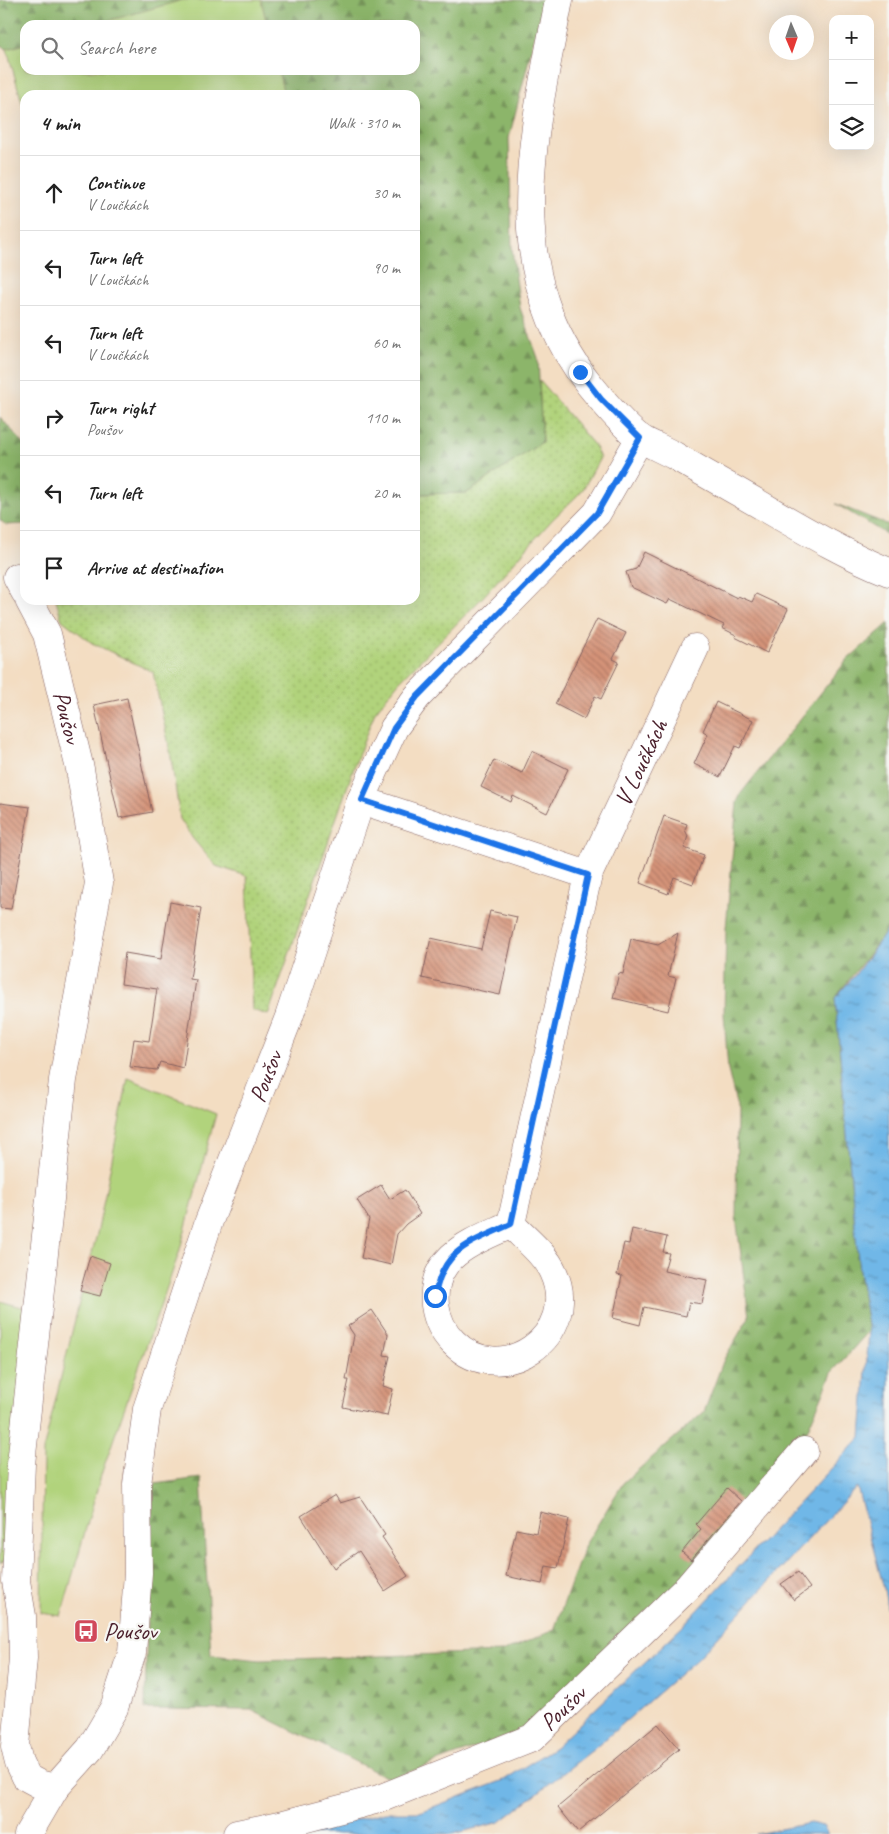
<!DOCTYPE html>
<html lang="en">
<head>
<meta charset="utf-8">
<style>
	:root { --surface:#fff; --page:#f6f6f6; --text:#222; --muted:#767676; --line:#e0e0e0 }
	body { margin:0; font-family:Caveat,sans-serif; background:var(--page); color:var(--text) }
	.controls { position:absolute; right:15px; top:15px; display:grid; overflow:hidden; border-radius:10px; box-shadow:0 5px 20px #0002 }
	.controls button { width:45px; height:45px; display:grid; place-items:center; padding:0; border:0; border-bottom:1px solid var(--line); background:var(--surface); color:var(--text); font:25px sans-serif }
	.compass { position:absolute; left:769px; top:15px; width:45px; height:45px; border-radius:50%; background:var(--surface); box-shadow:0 5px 20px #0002; rotate:178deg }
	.stop { position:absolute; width:15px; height:15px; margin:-11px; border:4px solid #1a73e8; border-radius:50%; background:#fff }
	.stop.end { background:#1a73e8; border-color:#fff; box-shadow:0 1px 5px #0008 }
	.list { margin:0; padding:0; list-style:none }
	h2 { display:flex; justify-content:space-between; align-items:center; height:65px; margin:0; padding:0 20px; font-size:21px }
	h2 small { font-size:16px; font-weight:400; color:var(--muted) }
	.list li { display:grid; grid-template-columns:32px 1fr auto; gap:15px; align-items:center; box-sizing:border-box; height:75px; padding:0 20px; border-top:1px solid var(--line) }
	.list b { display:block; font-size:19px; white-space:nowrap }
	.list p { margin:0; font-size:16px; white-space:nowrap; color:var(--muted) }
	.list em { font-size:16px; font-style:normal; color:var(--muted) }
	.icon { flex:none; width:28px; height:28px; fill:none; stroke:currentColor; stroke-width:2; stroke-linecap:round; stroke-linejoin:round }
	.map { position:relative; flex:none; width:889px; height:1834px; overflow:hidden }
	.search { position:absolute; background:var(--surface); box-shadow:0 5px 20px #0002; left:20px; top:20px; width:400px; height:55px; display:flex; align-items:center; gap:12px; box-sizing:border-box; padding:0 18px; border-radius:15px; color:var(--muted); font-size:19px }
	.panel { position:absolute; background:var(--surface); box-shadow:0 5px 20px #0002; left:20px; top:90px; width:400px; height:515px; border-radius:15px }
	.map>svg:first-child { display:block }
</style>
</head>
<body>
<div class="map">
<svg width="889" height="1834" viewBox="0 0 889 1834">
	<defs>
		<pattern id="grass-dots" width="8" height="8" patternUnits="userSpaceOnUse" patternTransform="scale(1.25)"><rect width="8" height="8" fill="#b1d37b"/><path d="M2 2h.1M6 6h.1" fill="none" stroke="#9ab56a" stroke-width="1.8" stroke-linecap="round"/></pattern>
		<pattern id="forest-firs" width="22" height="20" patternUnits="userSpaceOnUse" patternTransform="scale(1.25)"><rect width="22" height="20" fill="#8cb56b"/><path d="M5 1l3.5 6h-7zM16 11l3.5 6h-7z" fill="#749358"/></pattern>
		<pattern id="water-ripples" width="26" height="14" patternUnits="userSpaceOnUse" patternTransform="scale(1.25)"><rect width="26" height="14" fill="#70b7e7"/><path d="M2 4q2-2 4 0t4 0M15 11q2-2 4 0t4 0" fill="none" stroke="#5e94bb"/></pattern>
		<pattern id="building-back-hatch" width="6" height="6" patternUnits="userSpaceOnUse" patternTransform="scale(1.25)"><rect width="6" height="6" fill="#d49378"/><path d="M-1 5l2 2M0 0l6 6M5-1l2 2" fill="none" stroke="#ae7763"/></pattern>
	</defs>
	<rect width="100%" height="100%" fill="#f6f6f2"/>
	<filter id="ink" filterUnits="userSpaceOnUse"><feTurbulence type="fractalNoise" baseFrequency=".02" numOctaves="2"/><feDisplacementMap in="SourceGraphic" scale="10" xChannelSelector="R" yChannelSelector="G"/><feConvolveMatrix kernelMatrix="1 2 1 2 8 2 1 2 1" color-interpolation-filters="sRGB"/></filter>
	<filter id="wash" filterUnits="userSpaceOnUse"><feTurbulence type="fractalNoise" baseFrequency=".0096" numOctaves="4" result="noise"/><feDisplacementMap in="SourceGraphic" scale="20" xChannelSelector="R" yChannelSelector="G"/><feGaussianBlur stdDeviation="1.12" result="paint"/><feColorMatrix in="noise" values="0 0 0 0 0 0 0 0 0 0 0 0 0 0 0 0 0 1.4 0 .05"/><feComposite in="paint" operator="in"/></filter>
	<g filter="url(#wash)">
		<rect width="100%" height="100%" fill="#f3ddc2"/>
		<!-- grass -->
		<path fill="url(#grass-dots)" stroke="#7e7953" d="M 539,380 L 594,445 L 600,458 L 582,491 L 552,520 L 482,598 L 398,683 L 375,712 L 358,756 L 268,1015 L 252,1010 L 247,876 L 216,866 L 193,839 L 180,819 L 170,751 L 153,672 L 92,643 L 62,620 L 56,600 L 415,600 L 415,494 L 467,493 L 542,442 Z"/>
		<!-- forest -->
		<path fill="url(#forest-firs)" stroke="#6b6a4b" d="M 0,0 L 183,0 L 93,25 L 25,25 L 25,44 L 7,49 L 0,45 Z
			M 261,0 L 544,0 L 509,138 L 512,249 L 520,308 L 538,358 L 542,442 L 467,493 L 415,494 L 415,95 L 284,95 L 278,70 L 415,70 L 415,25 L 267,25 Z
			M 0,417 L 25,445 L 25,524 L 6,525 L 0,520 Z
			M 836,504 L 889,525 L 889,536 Z
			M 889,623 L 889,928 L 835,998 L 859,1271 L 869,1331 L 833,1371 L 793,1463 L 698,1565 L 525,1730 L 390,1779 L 251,1710 L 145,1709 L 148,1570 L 154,1484 L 201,1478 L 211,1655 L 260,1660 L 502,1652 L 554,1630 L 585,1545 L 623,1483 L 704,1412 L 724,1359 L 749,1317 L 736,1217 L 737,1108 L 728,1070 L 724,1014 L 726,928 L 737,802 L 742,792 L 847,660 Z"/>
		<!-- garden -->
		<path fill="#b1d37b" stroke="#7e7953" d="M 183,0 L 261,0 L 267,25 L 93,25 Z
			M 25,44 L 25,70 L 278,70 L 284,95 L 25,95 L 25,113 L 7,49 Z
			M 128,1078 L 216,1114 L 179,1253 L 102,1472 L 61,1616 L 41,1613 L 43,1451 L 81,1295 L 98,1230 Z
			M 0,1301 L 29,1309 L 7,1559 L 0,1563 Z"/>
		<!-- water -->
		<path fill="url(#water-ripples)" stroke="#5d6b89" d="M 889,928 L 889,1619 L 884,1589 L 857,1487 L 698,1658 L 594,1749 L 500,1822 L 453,1834 L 299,1834 L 385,1812 L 420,1812 L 504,1780 L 555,1747 L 683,1626 L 861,1437 L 869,1331 L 859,1271 L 835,998 L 855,975 Z
			M 810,1823 L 823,1826 L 828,1834 L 756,1834 Z"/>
		<g id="blocks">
			<!-- building -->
			<path fill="url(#building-back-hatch)" d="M 644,552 L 737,598 L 738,596 L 752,602 L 756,594 L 788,609 L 767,653 L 735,637 L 736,635 L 722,628 L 724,625 L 670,599 L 667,604 L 631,587 L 626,572 L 636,569 Z
				M 597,619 L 626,633 L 613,659 L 619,662 L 601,699 L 595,696 L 584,719 L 555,704 Z
				M 127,698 L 152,812 L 119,818 L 94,705 Z
				M 716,702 L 753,720 L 740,748 L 735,746 L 720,777 L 694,764 L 708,734 L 703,731 Z
				M 532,751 L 568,769 L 547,813 L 513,796 L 511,802 L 481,787 L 494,760 L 522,773 Z
				M 0,803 L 30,807 L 11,909 L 0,908 Z
				M 664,816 L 687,824 L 685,830 L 688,836 L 684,848 L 704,855 L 693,884 L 674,877 L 668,894 L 640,883 Z
				M 170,902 L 201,908 L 190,979 L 196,980 L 183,1068 L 160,1062 L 157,1070 L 130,1067 L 134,1039 L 149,1041 L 157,989 L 121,984 L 125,953 L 161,959 Z
				M 490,911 L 517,917 L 500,995 L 422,978 L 431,938 L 481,949 Z
				M 678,933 L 668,976 L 676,978 L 668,1011 L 613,998 L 619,973 L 623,974 L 631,939 L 658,945 Z
				M 381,1185 L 390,1199 L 405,1190 L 420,1214 L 406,1224 L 397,1234 L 391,1265 L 361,1258 L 369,1219 L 357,1200 Z
				M 632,1229 L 667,1237 L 663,1252 L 669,1253 L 664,1271 L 707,1280 L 702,1304 L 689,1302 L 686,1316 L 644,1307 L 640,1325 L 613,1318 L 622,1276 L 617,1275 L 624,1243 L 629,1244 Z
				M 90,1256 L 110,1263 L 100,1296 L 80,1291 Z
				M 372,1310 L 388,1334 L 384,1355 L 390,1356 L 383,1386 L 393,1389 L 387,1416 L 343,1407 L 349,1380 L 346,1380 L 354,1335 L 348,1326 Z
				M 727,1488 L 741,1501 L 691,1560 L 682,1552 L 701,1529 L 696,1524 Z
				M 335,1495 L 340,1503 L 360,1497 L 385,1535 L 382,1537 L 408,1576 L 385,1591 L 359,1551 L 334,1568 L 301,1516 Z
				M 540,1512 L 569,1519 L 558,1568 L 546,1566 L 542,1584 L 506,1576 L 516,1529 L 536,1533 Z
				M 798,1572 L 810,1588 L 794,1600 L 781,1584 Z
				M 658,1724 L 679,1749 L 578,1832 L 558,1807 Z"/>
		</g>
	</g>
	<g filter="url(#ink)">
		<use href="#blocks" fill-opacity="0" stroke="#856260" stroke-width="1"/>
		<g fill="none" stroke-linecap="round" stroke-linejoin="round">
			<defs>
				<g id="minor">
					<path d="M 559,0 C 534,132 497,267 589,384 C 602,400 624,427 641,439 C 652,445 664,450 675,456 C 694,467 713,478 731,488 C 783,517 834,550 889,572"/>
					<path d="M 17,577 L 25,592"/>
					<path id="s1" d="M 29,600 L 47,634 L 80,769 L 99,883 L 63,1080 L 21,1464 L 16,1581 L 22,1616 L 23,1658 L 15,1746 L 19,1762 L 26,1777 L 39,1784 L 55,1788"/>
					<path d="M 361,800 L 588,875"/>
					<path id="s2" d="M 511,1224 C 525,1239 545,1254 553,1272 C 582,1335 501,1391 453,1342 C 443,1332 437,1319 435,1305 C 430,1254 474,1242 511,1224 L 588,875 L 695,648"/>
					<path id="s3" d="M 28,1834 L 55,1788 L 90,1749 L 114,1708 L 132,1653 L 138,1573 L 137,1484 L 147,1409 L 209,1221 L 289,1017 L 361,800 L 394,728 L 417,697 L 597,513 L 640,438"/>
					<path id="s4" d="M 237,1834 L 280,1825 L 379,1799 L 532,1738 L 688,1587 L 804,1451"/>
				</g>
			</defs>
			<!-- minor casing -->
			<use href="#minor" stroke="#856260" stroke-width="29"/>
			<!-- minor -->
			<use href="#minor" stroke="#fff" stroke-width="28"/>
		</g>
	</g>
	<g fill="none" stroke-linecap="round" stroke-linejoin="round" filter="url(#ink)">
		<!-- route -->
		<path stroke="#1a73e8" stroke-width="6" d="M 435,1296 C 443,1248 471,1243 511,1224 L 588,875 L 362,800 L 394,728 L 417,697 L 597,513 L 640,438 L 601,399 L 580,372"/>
	</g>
	<!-- icons -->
	<defs>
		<symbol id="bus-square" viewBox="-11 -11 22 22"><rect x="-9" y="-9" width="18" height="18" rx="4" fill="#d1495b" stroke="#f6f6f2"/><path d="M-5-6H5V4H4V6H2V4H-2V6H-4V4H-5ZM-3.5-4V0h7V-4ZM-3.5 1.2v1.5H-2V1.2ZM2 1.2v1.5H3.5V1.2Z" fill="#fff"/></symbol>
	</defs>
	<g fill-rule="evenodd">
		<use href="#bus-square" x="72" y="1617" width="28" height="28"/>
	</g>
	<g text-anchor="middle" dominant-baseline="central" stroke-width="4.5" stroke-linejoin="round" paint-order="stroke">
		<!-- street labels -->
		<g font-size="24" fill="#4a1f2b" stroke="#f6f6f2">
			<text stroke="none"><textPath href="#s1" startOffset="124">Poušov</textPath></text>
			<text stroke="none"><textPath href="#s2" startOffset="882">V Loučkách</textPath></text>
			<text stroke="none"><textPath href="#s3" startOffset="809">Poušov</textPath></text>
			<text stroke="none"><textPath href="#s4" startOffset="354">Poušov</textPath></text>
		</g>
		<!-- poi labels -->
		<g font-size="24" fill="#4a1f2b" stroke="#f6f6f2" text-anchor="start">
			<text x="104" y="1631">Poušov</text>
		</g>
	</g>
</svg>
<div class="controls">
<button>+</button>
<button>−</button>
<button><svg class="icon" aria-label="layers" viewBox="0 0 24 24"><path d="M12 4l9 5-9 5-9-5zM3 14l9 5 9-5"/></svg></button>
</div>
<svg class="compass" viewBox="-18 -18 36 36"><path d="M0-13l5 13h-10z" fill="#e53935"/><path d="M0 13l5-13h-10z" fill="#767676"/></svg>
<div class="stop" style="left:435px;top:1296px"></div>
<div class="stop end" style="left:580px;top:372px"></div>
<div class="search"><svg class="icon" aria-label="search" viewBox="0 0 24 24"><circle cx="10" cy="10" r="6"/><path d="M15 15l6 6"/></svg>Search here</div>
<section class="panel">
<h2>4 min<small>Walk · 310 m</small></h2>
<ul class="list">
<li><svg class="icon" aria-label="ahead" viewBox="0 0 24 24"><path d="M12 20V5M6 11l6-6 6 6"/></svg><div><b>Continue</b><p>V Loučkách</p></div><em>30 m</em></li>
<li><svg class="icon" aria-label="left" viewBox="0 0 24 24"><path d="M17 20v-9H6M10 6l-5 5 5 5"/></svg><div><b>Turn left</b><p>V Loučkách</p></div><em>90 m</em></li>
<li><svg class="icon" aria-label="left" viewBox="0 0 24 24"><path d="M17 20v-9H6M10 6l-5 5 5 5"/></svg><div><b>Turn left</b><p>V Loučkách</p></div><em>60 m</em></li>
<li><svg class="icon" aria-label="right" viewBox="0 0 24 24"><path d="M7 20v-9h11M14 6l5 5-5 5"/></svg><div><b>Turn right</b><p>Poušov</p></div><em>110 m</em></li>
<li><svg class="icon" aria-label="left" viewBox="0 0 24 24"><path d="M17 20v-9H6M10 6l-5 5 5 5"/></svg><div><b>Turn left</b></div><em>20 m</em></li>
<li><svg class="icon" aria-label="arrive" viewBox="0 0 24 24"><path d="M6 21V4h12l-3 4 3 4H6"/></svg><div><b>Arrive at destination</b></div></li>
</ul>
</section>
</div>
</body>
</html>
